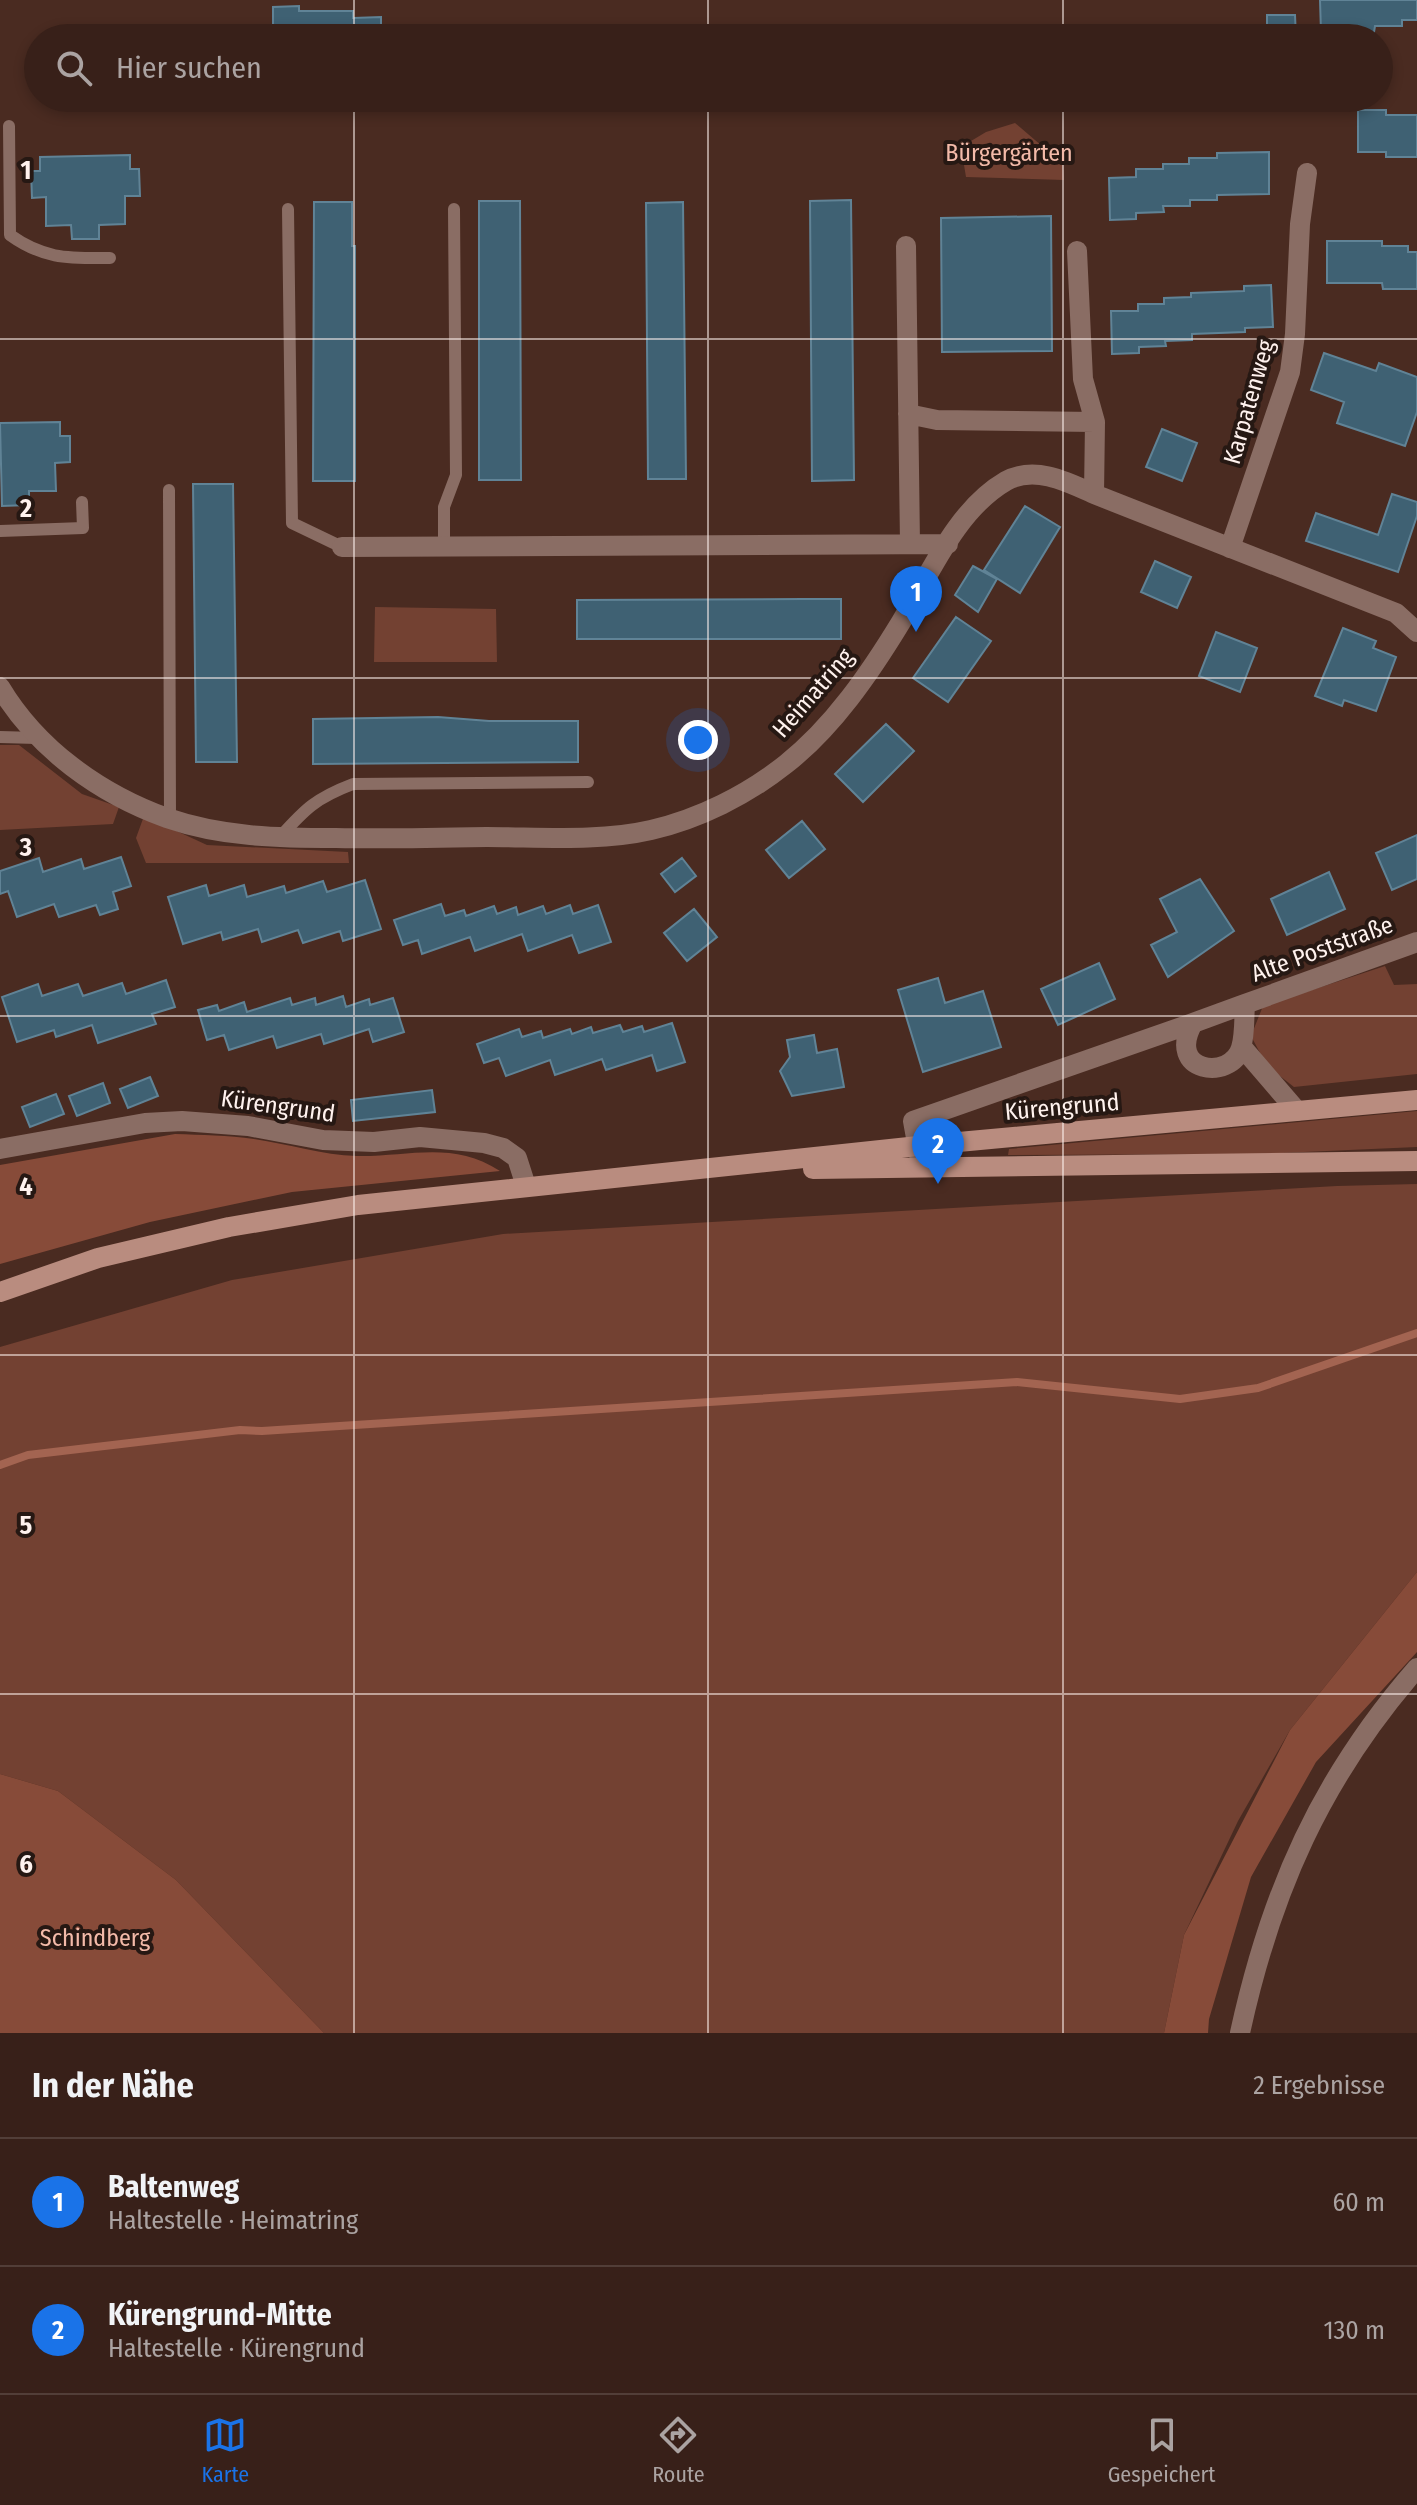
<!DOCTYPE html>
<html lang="de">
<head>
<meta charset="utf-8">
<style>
	:root { --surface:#382019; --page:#3f2822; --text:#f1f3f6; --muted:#aba3a2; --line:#523e38; --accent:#1a73e8 }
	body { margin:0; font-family:"Fira Sans Condensed",sans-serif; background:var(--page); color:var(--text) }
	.you { position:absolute; left:698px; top:740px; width:28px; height:28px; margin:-20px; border:6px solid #fff; border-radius:50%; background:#1a73e8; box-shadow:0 0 0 12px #1a73e833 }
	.badge { display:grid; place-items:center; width:52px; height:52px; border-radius:50%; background:var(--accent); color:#fff; font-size:26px; font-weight:700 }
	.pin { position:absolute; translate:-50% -66px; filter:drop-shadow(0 2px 4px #0008) }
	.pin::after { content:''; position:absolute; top:42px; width:28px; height:24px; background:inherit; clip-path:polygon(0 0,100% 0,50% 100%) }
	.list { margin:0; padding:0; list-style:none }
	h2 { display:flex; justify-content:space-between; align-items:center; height:104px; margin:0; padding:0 32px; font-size:34px }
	h2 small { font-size:26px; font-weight:400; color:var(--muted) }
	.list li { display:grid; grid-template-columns:52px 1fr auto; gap:24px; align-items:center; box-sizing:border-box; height:128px; padding:0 32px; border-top:2px solid var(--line) }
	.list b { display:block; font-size:30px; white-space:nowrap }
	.list p { margin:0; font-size:26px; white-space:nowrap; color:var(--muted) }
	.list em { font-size:26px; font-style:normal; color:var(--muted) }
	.icon { flex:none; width:44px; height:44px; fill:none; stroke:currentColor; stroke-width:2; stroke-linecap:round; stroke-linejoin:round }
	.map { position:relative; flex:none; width:1417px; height:2033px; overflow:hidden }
	.search { position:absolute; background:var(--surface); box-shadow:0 4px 12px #0003; left:24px; right:24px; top:24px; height:88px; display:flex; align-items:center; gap:20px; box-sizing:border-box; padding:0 28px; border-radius:44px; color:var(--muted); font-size:30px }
	.sheet { height:360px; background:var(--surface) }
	nav { display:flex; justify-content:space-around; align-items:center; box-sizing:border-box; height:112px; border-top:2px solid var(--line); background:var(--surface); font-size:22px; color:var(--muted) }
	nav a { display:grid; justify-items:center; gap:4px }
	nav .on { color:var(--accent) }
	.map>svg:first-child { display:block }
</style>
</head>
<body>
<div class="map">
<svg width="1417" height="2033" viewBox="0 0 1417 2033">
	<rect width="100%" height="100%" fill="#4a2b21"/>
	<!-- green -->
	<path fill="#734132" d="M 1015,123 L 1063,164 L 1064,180 L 966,177 L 961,147 L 986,132 Z
		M 375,607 L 496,609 L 497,662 L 374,662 Z
		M 0,745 L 19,745 L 82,794 L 119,807 L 113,824 L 0,830 Z
		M 144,816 L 207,845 L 348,852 L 349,863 L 146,863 L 136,838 Z
		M 1385,966 L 1394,985 L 1417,984 L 1417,1074 L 1294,1087 L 1267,1066 L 1251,1036 L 1263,1006 Z
		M 1417,1111 L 1417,1147 L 1257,1154 L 1008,1155 L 1009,1149 Z
		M 1417,1184 L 1417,1572 L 1290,1730 L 1238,1821 L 1184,1935 L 1164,2033 L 324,2033 L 176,1880 L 58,1791 L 0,1774 L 0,1347 L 232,1280 L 503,1234 L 1337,1186 Z"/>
	<!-- forest -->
	<path fill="#874b39" d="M 175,1134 C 201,1135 228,1135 254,1139 C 289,1144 322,1155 357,1156 C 408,1157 453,1140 500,1171 L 292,1192 L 150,1222 L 0,1264 L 0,1165 Z
		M 1417,1572 L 1417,1652 L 1316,1762 L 1251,1877 L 1209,2019 L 1208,2033 L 1164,2033 L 1184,1935 L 1290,1730 Z
		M 0,1774 L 58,1791 L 176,1880 L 324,2033 L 0,2033 Z"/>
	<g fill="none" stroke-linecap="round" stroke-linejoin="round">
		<!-- stream -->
		<path stroke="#a36451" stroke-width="8" d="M 0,1465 L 28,1455 L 240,1430 L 262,1431 L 1017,1382 L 1180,1399 L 1258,1388 L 1417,1333"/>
	</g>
	<!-- building -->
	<path fill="#3f6173" stroke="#608396" stroke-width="2" d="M 1320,0 L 1417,0 L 1417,20 L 1402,20 L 1402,26 L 1375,26 L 1374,32 L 1321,32 Z
		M 299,6 L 299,11 L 353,11 L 353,18 L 381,17 L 381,38 L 273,38 L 273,7 Z
		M 1267,15 L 1295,15 L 1296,38 L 1267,38 Z
		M 1358,110 L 1386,110 L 1386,115 L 1417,115 L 1417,157 L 1386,157 L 1386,152 L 1358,152 Z
		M 1269,152 L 1269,194 L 1217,195 L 1217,200 L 1190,200 L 1190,206 L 1163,206 L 1164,212 L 1136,213 L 1136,219 L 1110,220 L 1109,178 L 1136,177 L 1136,169 L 1163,169 L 1163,164 L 1189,164 L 1189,158 L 1217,158 L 1217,153 Z
		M 130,155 L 130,169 L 139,169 L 140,196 L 125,196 L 125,224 L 99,225 L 99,239 L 72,239 L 71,225 L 46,226 L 46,197 L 32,198 L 31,171 L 40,171 L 40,157 Z
		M 851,200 L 854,480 L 812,481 L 810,201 Z
		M 479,201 L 520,201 L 521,480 L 479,480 Z
		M 314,202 L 352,202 L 352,246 L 355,246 L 355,481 L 313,481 Z
		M 683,202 L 686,479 L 648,479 L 646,203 Z
		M 1051,216 L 1052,351 L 942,352 L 941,218 Z
		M 1327,241 L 1382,241 L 1382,246 L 1408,246 L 1408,252 L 1417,252 L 1417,289 L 1383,289 L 1382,283 L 1327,283 Z
		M 1271,285 L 1273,327 L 1245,328 L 1245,332 L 1192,334 L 1192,340 L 1165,341 L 1166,346 L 1139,347 L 1139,353 L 1112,354 L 1111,311 L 1138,311 L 1138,304 L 1164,304 L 1164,298 L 1191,297 L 1191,293 L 1244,291 L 1244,286 Z
		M 1324,353 L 1376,371 L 1379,363 L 1417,377 L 1417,412 L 1405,446 L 1337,423 L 1344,402 L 1311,390 Z
		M 60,422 L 60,436 L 70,436 L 70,462 L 55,463 L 56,491 L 29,491 L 29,505 L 2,506 L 0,423 Z
		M 1162,429 L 1197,443 L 1182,481 L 1146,467 Z
		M 193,484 L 233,484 L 237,762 L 196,762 Z
		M 1392,494 L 1417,502 L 1417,516 L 1398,572 L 1306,541 L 1316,513 L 1378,535 Z
		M 1025,506 L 1060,527 L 1020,593 L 984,570 Z
		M 1155,561 L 1191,577 L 1177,608 L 1141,592 Z
		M 973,566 L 997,579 L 978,612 L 955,595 Z
		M 803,599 L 841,599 L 841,639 L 577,639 L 577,600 Z
		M 956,617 L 991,641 L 948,702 L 913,678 Z
		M 1343,628 L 1376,641 L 1373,648 L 1396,657 L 1376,711 L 1344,700 L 1342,706 L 1315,696 Z
		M 1216,632 L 1257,648 L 1240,692 L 1199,676 Z
		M 438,717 L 489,721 L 578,721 L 578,762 L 313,764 L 313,719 Z
		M 886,724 L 914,751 L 863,802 L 835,774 Z
		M 802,821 L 825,849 L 789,878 L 766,850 Z
		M 1417,835 L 1417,879 L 1392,890 L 1376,853 Z
		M 121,857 L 131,886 L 113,892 L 118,909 L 100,915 L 96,905 L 59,917 L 54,904 L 17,917 L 8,891 L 0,894 L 0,871 L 39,858 L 43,872 L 81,859 L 84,869 Z
		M 682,858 L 696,876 L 675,892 L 661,874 Z
		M 1329,872 L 1345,909 L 1287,935 L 1271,899 Z
		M 1200,879 L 1234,931 L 1168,977 L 1151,945 L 1177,932 L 1160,899 Z
		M 365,880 L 381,929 L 343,941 L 340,931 L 303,943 L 298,930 L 262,942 L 258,929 L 223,940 L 221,932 L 183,944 L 168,897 L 206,885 L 209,896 L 244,885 L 247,897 L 284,886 L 286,893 L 323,881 L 327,892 Z
		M 441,904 L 445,916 L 464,910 L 466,916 L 494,906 L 497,914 L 516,907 L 518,915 L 543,906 L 546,914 L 570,905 L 573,914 L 598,905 L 611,942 L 579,953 L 572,935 L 528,951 L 522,934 L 475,951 L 470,937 L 422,954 L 418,940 L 403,945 L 394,920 Z
		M 694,909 L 717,937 L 687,961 L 664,933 Z
		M 1099,963 L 1115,999 L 1058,1025 L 1041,989 Z
		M 938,978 L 945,1003 L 983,991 L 1001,1047 L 923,1072 L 898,990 Z
		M 166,980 L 175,1007 L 152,1014 L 156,1024 L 98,1043 L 92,1025 L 56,1037 L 54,1030 L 17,1042 L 2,997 L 38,984 L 42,996 L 78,984 L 83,996 L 122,983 L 126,994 Z
		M 343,996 L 346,1007 L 369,999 L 370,1005 L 393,998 L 404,1032 L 373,1042 L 369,1029 L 324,1044 L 321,1034 L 277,1048 L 273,1036 L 229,1050 L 224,1035 L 207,1040 L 198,1010 L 217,1005 L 219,1011 L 244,1002 L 247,1012 L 290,998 L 292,1005 L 315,998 L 316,1005 Z
		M 672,1023 L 685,1062 L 657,1071 L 652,1055 L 606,1070 L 602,1059 L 555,1075 L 550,1060 L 506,1076 L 499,1058 L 484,1063 L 477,1044 L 519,1029 L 522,1037 L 541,1031 L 543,1038 L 570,1029 L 572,1034 L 591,1027 L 593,1033 L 620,1025 L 623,1032 L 642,1026 L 644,1032 Z
		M 814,1035 L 817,1053 L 837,1049 L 844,1087 L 792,1096 L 780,1071 L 790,1057 L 787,1040 Z
		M 150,1077 L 158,1096 L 128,1108 L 120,1089 Z
		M 103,1083 L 110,1103 L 77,1116 L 69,1096 Z
		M 432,1090 L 435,1112 L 353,1121 L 351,1100 Z
		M 56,1094 L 64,1114 L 30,1127 L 22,1107 Z"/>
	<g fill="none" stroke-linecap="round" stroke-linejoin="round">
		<!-- service -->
		<path stroke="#8a6d64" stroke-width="12" d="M 9,126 L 10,235 C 45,260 70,258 110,258
			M 288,209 L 292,523 L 342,547
			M 169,490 L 170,819
			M 0,531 L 83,528 L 82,502
			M 444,546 L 444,507 L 456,475 L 454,209
			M 0,737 L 37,738
			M 280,837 C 305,809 316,798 353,784 L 588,782"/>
		<!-- minor -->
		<path stroke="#8a6d64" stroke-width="20" d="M 906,246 L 910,544
			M 1077,251 L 1083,379 L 1095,422 L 1094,494
			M 908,414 L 937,420 L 1095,422
			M 342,547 L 948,544
			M 1230,548 L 1290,372 L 1295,334 L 1300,224 L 1307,173
			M 0,687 C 37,749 100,794 167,818 C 222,837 278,838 336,838 C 386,839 437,838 487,837 C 540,837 599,842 651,830 C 699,819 747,795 786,764 C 833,727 870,673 901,622 C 930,574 956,510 1006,481 C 1035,465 1068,482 1094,494 L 1396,613 L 1417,632
			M 1245,1004 L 1193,1023 C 1165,1073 1231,1081 1241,1048 C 1245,1035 1244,1018 1245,1004 L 1417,942
			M 1242,1047 L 1297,1111
			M 0,1149 L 145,1123 L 182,1121 L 248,1126 L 323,1140 L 374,1142 L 420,1137 L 484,1143 L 503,1148 L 517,1158 L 526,1186
			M 920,1160 L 913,1121 L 1193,1023
			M 1240,2033 C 1271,1891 1321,1778 1417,1668"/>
		<!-- secondary -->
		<path stroke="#b98c7f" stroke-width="20" d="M 813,1169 L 1417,1161
			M 0,1292 L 98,1258 L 229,1227 L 358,1205 L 937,1144 L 1417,1100"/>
	</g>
	<!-- grid -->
	<path fill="none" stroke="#fff2ee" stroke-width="2" stroke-opacity="0.55" d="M 354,0 L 354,38M 708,0 L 708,38M 1063,0 L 1063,38M 354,98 L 354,2033M 708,98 L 708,2033M 1063,98 L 1063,2033M 0,339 L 1417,339M 0,678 L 1417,678M 0,1016 L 1417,1016M 0,1355 L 1417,1355M 0,1694 L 1417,1694"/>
	<g text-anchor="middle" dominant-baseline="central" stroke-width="8" stroke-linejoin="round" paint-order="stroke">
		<!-- park labels -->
		<g font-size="24" fill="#f3baa9" stroke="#261813">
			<text x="1009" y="153">Bürgergärten</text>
			<text x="95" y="1938">Schindberg</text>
		</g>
		<!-- street labels -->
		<g font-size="24" fill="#fff2ee" stroke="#261813">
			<text transform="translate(1249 402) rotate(-74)">Karpatenweg</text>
			<text transform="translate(813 693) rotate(-49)">Heimatring</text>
			<text transform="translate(1322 949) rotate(-20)">Alte Poststraße</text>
			<text transform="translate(278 1106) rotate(8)">Kürengrund</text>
			<text transform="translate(1062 1107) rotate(-5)">Kürengrund</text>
		</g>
	</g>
	<g font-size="26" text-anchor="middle" font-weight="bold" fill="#fff2ee" stroke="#261813" stroke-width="8" stroke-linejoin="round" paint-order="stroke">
		<text x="26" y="179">1</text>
		<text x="26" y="517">2</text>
		<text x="26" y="856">3</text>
		<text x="26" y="1195">4</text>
		<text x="26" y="1534">5</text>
		<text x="26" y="1873">6</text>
	</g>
</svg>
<div class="you"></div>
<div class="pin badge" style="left:916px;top:632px">1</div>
<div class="pin badge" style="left:938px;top:1184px">2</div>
<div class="search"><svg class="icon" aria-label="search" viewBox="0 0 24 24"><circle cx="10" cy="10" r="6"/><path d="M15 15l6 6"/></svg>Hier suchen</div>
</div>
<section class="sheet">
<h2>In der Nähe<small>2 Ergebnisse</small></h2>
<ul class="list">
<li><span class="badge">1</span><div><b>Baltenweg</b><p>Haltestelle · Heimatring</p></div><em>60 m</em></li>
<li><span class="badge">2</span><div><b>Kürengrund-Mitte</b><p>Haltestelle · Kürengrund</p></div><em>130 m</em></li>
</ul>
</section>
<nav>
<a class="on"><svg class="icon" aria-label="map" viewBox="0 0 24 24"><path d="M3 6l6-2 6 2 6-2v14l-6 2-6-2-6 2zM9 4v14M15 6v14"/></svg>Karte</a>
<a><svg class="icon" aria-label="directions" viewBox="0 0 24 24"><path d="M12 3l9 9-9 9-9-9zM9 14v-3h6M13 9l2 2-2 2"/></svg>Route</a>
<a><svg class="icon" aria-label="saved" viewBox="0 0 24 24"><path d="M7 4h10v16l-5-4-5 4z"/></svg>Gespeichert</a>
</nav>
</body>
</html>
